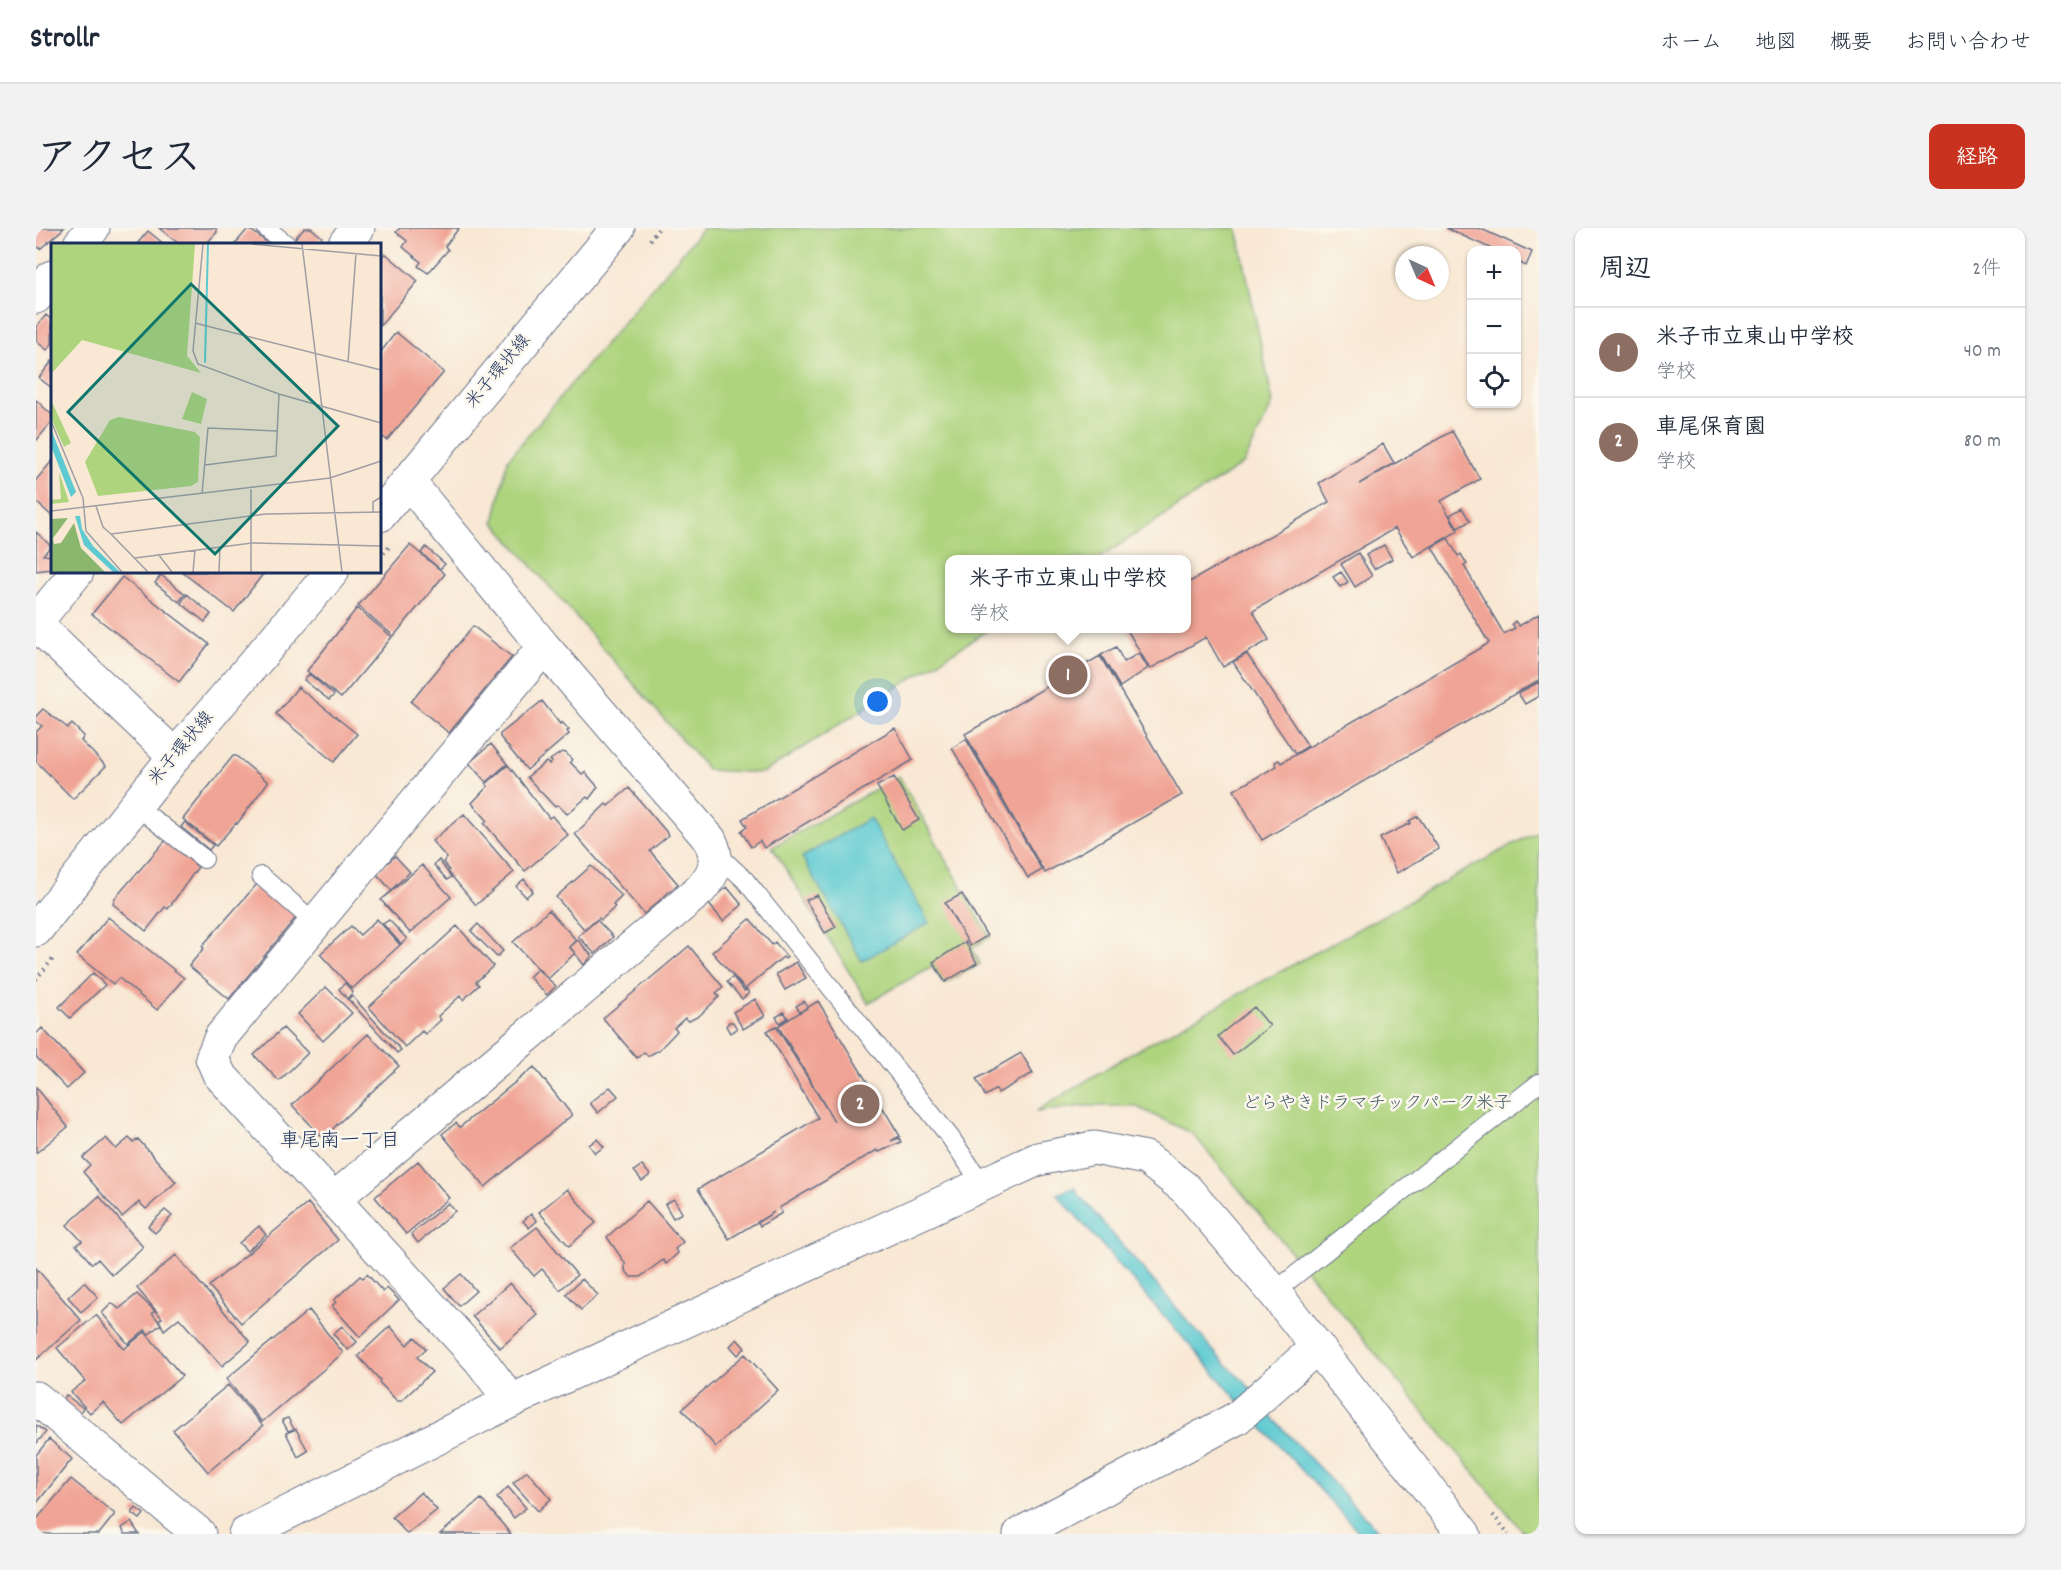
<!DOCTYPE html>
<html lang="ja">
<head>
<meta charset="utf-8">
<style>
	:root { --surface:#fff; --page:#f2f2f3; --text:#1f2937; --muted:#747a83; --line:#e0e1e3; --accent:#c8321e }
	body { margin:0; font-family:Dekko,"Klee One",sans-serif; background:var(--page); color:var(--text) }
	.controls { position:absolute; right:18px; top:18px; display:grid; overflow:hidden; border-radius:12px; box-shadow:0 2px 4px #0004 }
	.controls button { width:54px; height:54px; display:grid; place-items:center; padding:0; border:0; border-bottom:2px solid var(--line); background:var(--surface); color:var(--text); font:30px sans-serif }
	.compass { position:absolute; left:1359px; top:18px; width:54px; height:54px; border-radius:50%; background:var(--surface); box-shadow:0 2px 4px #0004; rotate:136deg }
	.you { position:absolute; left:842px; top:474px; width:21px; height:21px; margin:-15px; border:4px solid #fff; border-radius:50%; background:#1a73e8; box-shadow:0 0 0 9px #1a73e833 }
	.badge { display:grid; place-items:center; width:39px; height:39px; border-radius:50%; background:var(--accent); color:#fff; font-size:20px; font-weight:700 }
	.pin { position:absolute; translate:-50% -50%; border:3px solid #fff; box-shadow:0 2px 6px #0006 }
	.popup { position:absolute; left:909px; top:327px; width:246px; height:78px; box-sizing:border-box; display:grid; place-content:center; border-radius:12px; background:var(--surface); filter:drop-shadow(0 2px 4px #0005); font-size:20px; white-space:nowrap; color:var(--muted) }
	.popup b { font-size:22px; color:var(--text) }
	.popup::after { content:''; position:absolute; left:50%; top:100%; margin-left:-12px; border:12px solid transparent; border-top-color:var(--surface) }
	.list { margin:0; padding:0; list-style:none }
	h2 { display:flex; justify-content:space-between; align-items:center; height:78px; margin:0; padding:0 24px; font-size:26px }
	h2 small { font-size:20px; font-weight:400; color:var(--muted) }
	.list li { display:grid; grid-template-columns:39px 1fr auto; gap:18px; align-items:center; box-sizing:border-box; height:90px; padding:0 24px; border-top:2px solid var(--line) }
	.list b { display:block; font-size:22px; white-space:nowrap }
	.list p { margin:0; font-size:20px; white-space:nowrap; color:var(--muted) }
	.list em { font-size:20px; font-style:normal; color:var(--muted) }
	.icon { flex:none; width:33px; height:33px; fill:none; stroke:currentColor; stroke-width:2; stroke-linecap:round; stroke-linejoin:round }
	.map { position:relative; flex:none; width:1503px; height:1306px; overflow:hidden; border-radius:12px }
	header { display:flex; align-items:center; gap:36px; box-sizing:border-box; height:84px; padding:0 30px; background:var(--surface); border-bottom:2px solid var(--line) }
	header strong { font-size:28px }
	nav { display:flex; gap:33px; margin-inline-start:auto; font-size:21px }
	.intro { display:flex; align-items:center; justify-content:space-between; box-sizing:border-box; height:144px; padding:0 36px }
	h1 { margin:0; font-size:42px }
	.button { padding:15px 27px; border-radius:12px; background:var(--accent); color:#fff; font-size:21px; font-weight:700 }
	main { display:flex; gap:36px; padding:0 36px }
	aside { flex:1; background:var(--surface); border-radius:12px; box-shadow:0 2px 4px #0004 }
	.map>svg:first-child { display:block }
</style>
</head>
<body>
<header>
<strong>Strollr</strong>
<nav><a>ホーム</a><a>地図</a><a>概要</a><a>お問い合わせ</a></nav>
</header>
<div class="intro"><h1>アクセス</h1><a class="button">経路</a></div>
<main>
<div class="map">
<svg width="1503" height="1306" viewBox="0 0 1503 1306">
	<rect width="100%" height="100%" fill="#fbf7ec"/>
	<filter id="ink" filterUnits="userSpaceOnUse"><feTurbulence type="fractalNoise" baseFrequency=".0167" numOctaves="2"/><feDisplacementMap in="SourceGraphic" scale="12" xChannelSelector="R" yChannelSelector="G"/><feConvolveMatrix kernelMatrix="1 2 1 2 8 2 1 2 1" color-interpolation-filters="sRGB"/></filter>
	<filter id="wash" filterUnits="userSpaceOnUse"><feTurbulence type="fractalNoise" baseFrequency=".008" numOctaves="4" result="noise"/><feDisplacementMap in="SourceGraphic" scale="24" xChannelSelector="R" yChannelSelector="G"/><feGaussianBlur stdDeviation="1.35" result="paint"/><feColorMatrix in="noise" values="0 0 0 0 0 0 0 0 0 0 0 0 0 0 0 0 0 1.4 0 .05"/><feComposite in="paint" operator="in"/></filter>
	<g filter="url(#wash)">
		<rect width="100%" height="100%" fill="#f8e8d4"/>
		<!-- green -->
		<path fill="#aed47e" stroke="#64826e" stroke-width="1.5" d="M 667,0 L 1201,0 L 1237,175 L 1208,235 L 1062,331 L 914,332 L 914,400 L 954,401 L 727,545 L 672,542 L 458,294 L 472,231 Z
			M 863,548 L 954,709 L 936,720 L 944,736 L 908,756 L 896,738 L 832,775 L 736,619 Z
			M 1503,602 L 1503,1306 L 1489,1306 L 1157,906 L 1099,878 L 1048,878 L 999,884 L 1094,826 Z"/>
		<!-- water -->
		<path fill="#5dcad1" stroke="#3c7c98" stroke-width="1.5" d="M 834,590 L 893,695 L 826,733 L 766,629 Z
			M 1039,959 L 1043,967 L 1182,1128 L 1218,1164 L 1228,1181 L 1345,1306 L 1325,1306 L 1221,1194 L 1021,966 Z"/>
		<g id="blocks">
			<!-- building -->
			<path fill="#f0a495" d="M 0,0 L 28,0 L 4,21 L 0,17 Z
				M 123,0 L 180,0 L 181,4 L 170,16 L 143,16 Z
				M 269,0 L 275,0 L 286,9 L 279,16 L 266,16 L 259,10 Z
				M 364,0 L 423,0 L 409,18 L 412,22 L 392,45 L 382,38 L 385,34 L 367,19 L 371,13 L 360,4 Z
				M 1410,0 L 1443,0 L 1496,24 L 1490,38 L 1480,33 L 1480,22 L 1458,22 Z
				M 211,2 L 216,3 L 233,16 L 199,16 Z
				M 112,3 L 128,16 L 101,16 Z
				M 349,25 L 382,53 L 344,98 L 344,32 Z
				M 10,87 L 16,92 L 16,116 L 11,122 L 0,113 L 0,99 Z
				M 360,104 L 408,144 L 351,212 L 344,207 L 344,125 Z
				M 16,133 L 16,160 L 3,150 Z
				M 0,172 L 16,187 L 16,194 L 0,213 Z
				M 1416,203 L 1444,251 L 1405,273 L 1422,303 L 1377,329 L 1359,300 L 1217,383 L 1233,412 L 1187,439 L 1170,409 L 1114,441 L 1090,400 L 1150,400 L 1150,356 L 1293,274 L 1283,255 L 1347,216 L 1358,235 L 1323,256 Z
				M 16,233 L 16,288 L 0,274 L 0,252 Z
				M 1426,280 L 1434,293 L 1422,300 L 1414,287 Z
				M 0,304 L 15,318 L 7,327 L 16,328 L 16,341 L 0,343 Z
				M 1412,310 L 1422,328 L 1425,326 L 1431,336 L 1428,338 L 1468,406 L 1479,400 L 1476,396 L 1479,393 L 1483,398 L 1503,386 L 1503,452 L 1226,612 L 1198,562 L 1241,538 L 1239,534 L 1243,532 L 1245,535 L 1453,415 L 1396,319 Z
				M 374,317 L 409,346 L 358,408 L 322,378 Z
				M 1348,317 L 1356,331 L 1338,341 L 1330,327 Z
				M 390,319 L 409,336 L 404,341 L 385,325 Z
				M 1322,325 L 1336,348 L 1319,359 L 1305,336 Z
				M 146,344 L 225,344 L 227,346 L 198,384 Z
				M 1305,344 L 1312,354 L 1304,359 L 1297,349 Z
				M 125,347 L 149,366 L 143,374 L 119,355 Z
				M 86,349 L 173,416 L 143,454 L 56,386 Z
				M 151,366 L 175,386 L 169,394 L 145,375 Z
				M 321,380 L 356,409 L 305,470 L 271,443 Z
				M 437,398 L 476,429 L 413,505 L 375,474 Z
				M 1080,419 L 1088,434 L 1103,425 L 1112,440 L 1084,459 L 1065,427 Z
				M 1211,426 L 1272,518 L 1259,526 L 1197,434 Z
				M 1064,428 L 1146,567 L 1009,645 L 929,506 Z
				M 273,446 L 298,467 L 293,472 L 268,452 Z
				M 1503,454 L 1503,468 L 1489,476 L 1482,465 Z
				M 262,459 L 321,506 L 298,534 L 240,486 Z
				M 506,473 L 524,496 L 526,494 L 533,502 L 531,503 L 533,506 L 491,542 L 464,509 L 464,506 Z
				M 7,481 L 32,500 L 36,496 L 48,508 L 45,513 L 70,538 L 37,571 L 0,533 L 0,504 L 6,498 L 0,493 L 0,488 Z
				M 859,500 L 877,532 L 728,620 L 724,613 L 715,619 L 705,603 L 711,599 L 706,591 Z
				M 930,511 L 1006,642 L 992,650 L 916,520 Z
				M 455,516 L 471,536 L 450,554 L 433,535 Z
				M 526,524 L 530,525 L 536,532 L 534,534 L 546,546 L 549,544 L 562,559 L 553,571 L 551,569 L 531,586 L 522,577 L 518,578 L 491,549 L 510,534 L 513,536 L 516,534 L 514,532 Z
				M 197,528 L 200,528 L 232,554 L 201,596 L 200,595 L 180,618 L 147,591 Z
				M 472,537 L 513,590 L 516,588 L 532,607 L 489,643 L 448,595 L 451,592 L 436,575 L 452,558 L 450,556 Z
				M 858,549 L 883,592 L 866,602 L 841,558 Z
				M 593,560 L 633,607 L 614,623 L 642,656 L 608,686 L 539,606 L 570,576 L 572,578 Z
				M 428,586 L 478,644 L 440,677 L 412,644 L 413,642 L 407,634 L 411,630 L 396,613 Z
				M 1382,588 L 1403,621 L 1361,645 L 1344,610 L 1375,595 L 1373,593 Z
				M 149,594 L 177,617 L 173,622 L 145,599 Z
				M 130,612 L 162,639 L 132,681 L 129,679 L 110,703 L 77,676 L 78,671 Z
				M 359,628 L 374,644 L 355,662 L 340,645 Z
				M 403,632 L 415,649 L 411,652 L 398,637 Z
				M 386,637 L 415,669 L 374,705 L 345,672 Z
				M 555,638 L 586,668 L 577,677 L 579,679 L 565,692 L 563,690 L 548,701 L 520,669 Z
				M 488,651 L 497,663 L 490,669 L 480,658 Z
				M 222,655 L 262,687 L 193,771 L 153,738 L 168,720 L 166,718 Z
				M 691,659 L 706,677 L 687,693 L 672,675 Z
				M 926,666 L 951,708 L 934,718 L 909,675 Z
				M 781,667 L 800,699 L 789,705 L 770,672 Z
				M 513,682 L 540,712 L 533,719 L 539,725 L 512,751 L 477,714 Z
				M 72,689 L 148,750 L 121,782 L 83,750 L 77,756 L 41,727 Z
				M 341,691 L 364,717 L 316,761 L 284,726 L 315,698 L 324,707 Z
				M 714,691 L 736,717 L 739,714 L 751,729 L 749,731 L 747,729 L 709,761 L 676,724 Z
				M 353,692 L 371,711 L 365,716 L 347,696 Z
				M 561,692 L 577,709 L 559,726 L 542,708 Z
				M 442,696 L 467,723 L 461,729 L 435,703 Z
				M 421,698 L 457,738 L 440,754 L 443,757 L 427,772 L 424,768 L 402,788 L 405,792 L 389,806 L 386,803 L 369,819 L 333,779 Z
				M 542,712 L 556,728 L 548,737 L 534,719 Z
				M 929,714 L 941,735 L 909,754 L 897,734 Z
				M 653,718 L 687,759 L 680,765 L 683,769 L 663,788 L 653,793 L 649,790 L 638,800 L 641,803 L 623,822 L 612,828 L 608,824 L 601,830 L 567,790 Z
				M 760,734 L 770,750 L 749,762 L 740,746 Z
				M 501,741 L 520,758 L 511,767 L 493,749 Z
				M 57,745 L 69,757 L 34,790 L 23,779 Z
				M 697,749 L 708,763 L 711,762 L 713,765 L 706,771 L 691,754 Z
				M 309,755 L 317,764 L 311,771 L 303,761 Z
				M 290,759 L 316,785 L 287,813 L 262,786 Z
				M 316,768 L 365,822 L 361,825 L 312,771 Z
				M 719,771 L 729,788 L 707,801 L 697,784 Z
				M 768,773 L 771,779 L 764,784 L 760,778 Z
				M 782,773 L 864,908 L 855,913 L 863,910 L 865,914 L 843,924 L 841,922 L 743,980 L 746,985 L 724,998 L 722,994 L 738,984 L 693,1011 L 662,961 L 782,890 L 731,803 L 740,798 L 798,893 L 742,798 Z
				M 1218,779 L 1234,798 L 1197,827 L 1182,808 Z
				M 748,784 L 752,790 L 744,795 L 740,789 Z
				M 693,794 L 697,794 L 701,801 L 694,805 L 690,798 Z
				M 6,800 L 48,845 L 31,861 L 0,829 L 0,806 Z
				M 247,800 L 272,825 L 243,853 L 218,827 Z
				M 332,806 L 363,838 L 287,910 L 256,877 Z
				M 985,825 L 997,845 L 962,865 L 960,861 L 949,868 L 940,851 Z
				M 498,839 L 536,887 L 449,959 L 406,906 L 420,895 L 424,899 Z
				M 0,859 L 32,899 L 0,925 Z
				M 574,859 L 582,868 L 562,885 L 554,875 Z
				M 70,910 L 80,921 L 93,910 L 97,914 L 102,911 L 140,954 L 110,981 L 103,974 L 86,989 L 47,944 L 54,937 L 47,930 Z
				M 561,911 L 568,919 L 559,925 L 553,917 Z
				M 382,933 L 413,970 L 370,1006 L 339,969 Z
				M 606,937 L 614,947 L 606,953 L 598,943 Z
				M 531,961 L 560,995 L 533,1018 L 503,984 Z
				M 63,968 L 107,1019 L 76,1047 L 62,1031 L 56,1036 L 40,1017 L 46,1013 L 31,997 Z
				M 638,971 L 646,985 L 637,990 L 629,976 Z
				M 611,973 L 647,1014 L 639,1021 L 642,1025 L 630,1036 L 627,1032 L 604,1049 L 595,1049 L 589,1042 L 589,1035 L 571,1009 Z
				M 272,975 L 302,1012 L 205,1095 L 173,1058 Z
				M 412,975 L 419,983 L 382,1015 L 375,1006 Z
				M 129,982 L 136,988 L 119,1005 L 112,998 Z
				M 495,986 L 501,993 L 493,1000 L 487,993 Z
				M 223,998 L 230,1007 L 211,1023 L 203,1015 Z
				M 501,999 L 541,1047 L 524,1062 L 506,1041 L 498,1048 L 474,1020 Z
				M 140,1027 L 214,1114 L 186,1138 L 143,1090 L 128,1102 L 123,1092 L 126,1090 L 101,1060 Z
				M 0,1040 L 45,1092 L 0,1132 Z
				M 331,1046 L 347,1064 L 351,1060 L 363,1072 L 324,1109 L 296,1078 L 300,1074 L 298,1072 L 324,1048 L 327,1050 Z
				M 425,1046 L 440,1063 L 423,1078 L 408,1060 Z
				M 546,1051 L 562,1067 L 545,1082 L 530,1066 Z
				M 48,1054 L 62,1069 L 45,1084 L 32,1069 Z
				M 474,1055 L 502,1087 L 464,1120 L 436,1088 Z
				M 101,1066 L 119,1083 L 116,1085 L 125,1096 L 113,1106 L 109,1102 L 92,1116 L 66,1085 L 76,1075 L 83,1081 Z
				M 273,1082 L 307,1125 L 226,1194 L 190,1151 Z
				M 60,1087 L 88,1121 L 109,1104 L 146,1148 L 87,1197 L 67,1174 L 54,1185 L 35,1164 L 49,1153 L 21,1120 Z
				M 306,1098 L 321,1114 L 312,1122 L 297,1106 Z
				M 354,1098 L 371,1117 L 379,1109 L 390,1121 L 381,1129 L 396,1144 L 365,1173 L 361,1173 L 343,1154 L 344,1152 L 322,1128 Z
				M 701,1111 L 709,1120 L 702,1127 L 694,1118 Z
				M 709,1126 L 742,1162 L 680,1219 L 646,1181 Z
				M 192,1157 L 227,1198 L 172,1244 L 137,1202 Z
				M 30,1167 L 47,1180 L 43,1186 L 26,1173 Z
				M 252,1190 L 258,1201 L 252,1203 L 246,1192 Z
				M 0,1197 L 10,1204 L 0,1216 Z
				M 260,1201 L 272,1223 L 262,1229 L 250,1205 Z
				M 13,1211 L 36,1231 L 0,1276 L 0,1227 Z
				M 491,1243 L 515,1271 L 502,1283 L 477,1255 Z
				M 35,1251 L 79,1286 L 63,1306 L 0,1306 L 0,1292 Z
				M 472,1259 L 490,1280 L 478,1290 L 461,1270 Z
				M 385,1264 L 401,1282 L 371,1306 L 356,1289 Z
				M 445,1271 L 475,1306 L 404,1306 Z
				M 100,1280 L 108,1286 L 104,1291 L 96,1285 Z
				M 95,1294 L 103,1306 L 89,1306 L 86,1300 Z"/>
		</g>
	</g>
	<g filter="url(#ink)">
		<use href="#blocks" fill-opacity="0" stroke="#687087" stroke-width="1.5"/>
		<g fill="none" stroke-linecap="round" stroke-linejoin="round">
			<defs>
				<path id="service" d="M 230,0 L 250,16
					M 99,577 L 168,631
					M 680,625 L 709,652 L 914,909 L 946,956
					M 225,648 L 279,695
					M 1238,1064 L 1503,855"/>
				<path id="minor" d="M 44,16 L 57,0
					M 309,16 L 322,0
					M 0,69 L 16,49
					M 0,394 L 41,344
					M 0,396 L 139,528
					M 298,971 L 664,662 C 679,645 684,633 674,612 L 508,419 L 372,253
					M 0,1170 L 163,1306
					M 475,1173 L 445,1133 L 183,846 L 176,830 L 185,809 L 508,419
					M 984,1306 L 1201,1190 L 1281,1119"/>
				<path id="tertiary" d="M 209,1306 L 475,1173 L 1002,931 L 1058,920 L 1110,930 L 1150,961 L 1238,1064 L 1428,1306"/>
				<path id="secondary" d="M 344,287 L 582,0
					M 0,702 L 139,528 L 296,344"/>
			</defs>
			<!-- service casing -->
			<use href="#service" stroke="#687087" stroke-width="20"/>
			<!-- minor casing -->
			<use href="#minor" stroke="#687087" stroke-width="35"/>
			<!-- tertiary casing -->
			<use href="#tertiary" stroke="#687087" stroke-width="35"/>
			<!-- secondary casing -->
			<use href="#secondary" stroke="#687087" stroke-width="35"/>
			<!-- path -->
			<path stroke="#687087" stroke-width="4" stroke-dasharray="1.5 4.5" stroke-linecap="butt" d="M 614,12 L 623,0
				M 344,330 L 353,319
				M 0,751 L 17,731
				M 1457,1287 L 1473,1306"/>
			<!-- service -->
			<use href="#service" stroke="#fff" stroke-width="18"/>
			<!-- minor -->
			<use href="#minor" stroke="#fff" stroke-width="33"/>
			<!-- tertiary -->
			<use href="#tertiary" stroke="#fff" stroke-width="33"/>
			<!-- secondary -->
			<use href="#secondary" stroke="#fff" stroke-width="33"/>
		</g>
	</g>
	<g text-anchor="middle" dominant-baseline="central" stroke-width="5" stroke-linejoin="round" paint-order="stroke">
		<!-- street labels -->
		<g font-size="18" fill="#1b2f5e" stroke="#fbf7ec">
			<text transform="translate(463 144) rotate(-50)">米子環状線</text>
			<text transform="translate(146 521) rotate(-50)">米子環状線</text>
		</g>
		<!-- park labels -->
		<g font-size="18" fill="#405866" stroke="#fbf7ec">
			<text x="1341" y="876">どらやきドラマチックパーク米子</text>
		</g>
		<!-- neighbourhood labels -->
		<g font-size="20" fill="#1b2f5e" stroke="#fbf7ec">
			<text x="304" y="914">車尾南一丁目</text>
		</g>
	</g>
	<!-- overview -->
	<g transform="translate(15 15)">
		<rect width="330" height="330" fill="#f8e8d4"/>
		<path d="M 0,1 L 144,1 L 136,113 L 150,130 L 31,97 L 0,131 ZM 141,149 L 156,156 L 150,181 L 131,176 ZM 0,157 L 20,200 L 13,204 L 0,175 ZM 68,174 L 144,189 L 149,194 L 147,239 L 140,243 L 47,253 L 34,219 L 59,177 ZM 8,229 L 18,259 L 0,261 L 0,257 L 10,256 Z" fill="#aed47e"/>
		<path d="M 17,275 L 2,295 L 3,301 L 10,300 L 23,280 L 30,305 L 54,329 L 0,329 L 0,276 Z" fill="#8ab66d"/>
		<path d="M 156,1 L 158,1 L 155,120 L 153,119 ZM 0,186 L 25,249 L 20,254 L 0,203 ZM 24,273 L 29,273 L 31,286 L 42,303 L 69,329 L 62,329 L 33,302 Z" fill="#5dcad1"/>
		<path fill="none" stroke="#a09ea5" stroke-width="1.5" d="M 152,1 L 142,108 L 147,121 L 228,151 L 330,180M 201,1 L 330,13M 251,1 L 291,329M 144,80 L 330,127M 297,119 L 305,10M 0,178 L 32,255 L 35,288 L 71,329M 154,222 L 225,213 L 228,151M 151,251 L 157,185 L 226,188M 45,263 L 52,284 L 60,291M 0,268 L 279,235 L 330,218M 322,269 L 322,259 L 330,254M 107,311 L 121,329M 84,315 L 201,300 L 330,303M 97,329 L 60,291 L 215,271 L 330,269M 142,329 L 144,307M 168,329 L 169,304M 200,329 L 200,246"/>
		<path fill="#0f766e" fill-opacity="0.15" stroke="#0f766e" stroke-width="3" d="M 140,41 L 287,183 L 164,311 L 17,169 Z"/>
		<rect width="330" height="330" fill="none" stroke="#1b2f5e" stroke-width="3"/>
	</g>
</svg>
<div class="controls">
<button>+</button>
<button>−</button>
<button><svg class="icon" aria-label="locate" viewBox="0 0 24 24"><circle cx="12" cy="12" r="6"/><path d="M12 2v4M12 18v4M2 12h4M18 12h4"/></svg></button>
</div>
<svg class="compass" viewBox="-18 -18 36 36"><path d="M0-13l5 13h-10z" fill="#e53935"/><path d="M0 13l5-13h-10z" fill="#747a83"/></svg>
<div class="you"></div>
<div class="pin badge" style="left:1032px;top:447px;background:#8d6e63">1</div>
<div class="popup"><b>米子市立東山中学校</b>学校</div>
<div class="pin badge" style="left:824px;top:876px;background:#8d6e63">2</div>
</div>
<aside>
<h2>周辺<small>2件</small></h2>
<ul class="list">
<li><span class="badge" style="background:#8d6e63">1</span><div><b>米子市立東山中学校</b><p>学校</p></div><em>40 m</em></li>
<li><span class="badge" style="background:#8d6e63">2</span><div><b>車尾保育園</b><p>学校</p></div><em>80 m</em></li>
</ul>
</aside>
</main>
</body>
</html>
